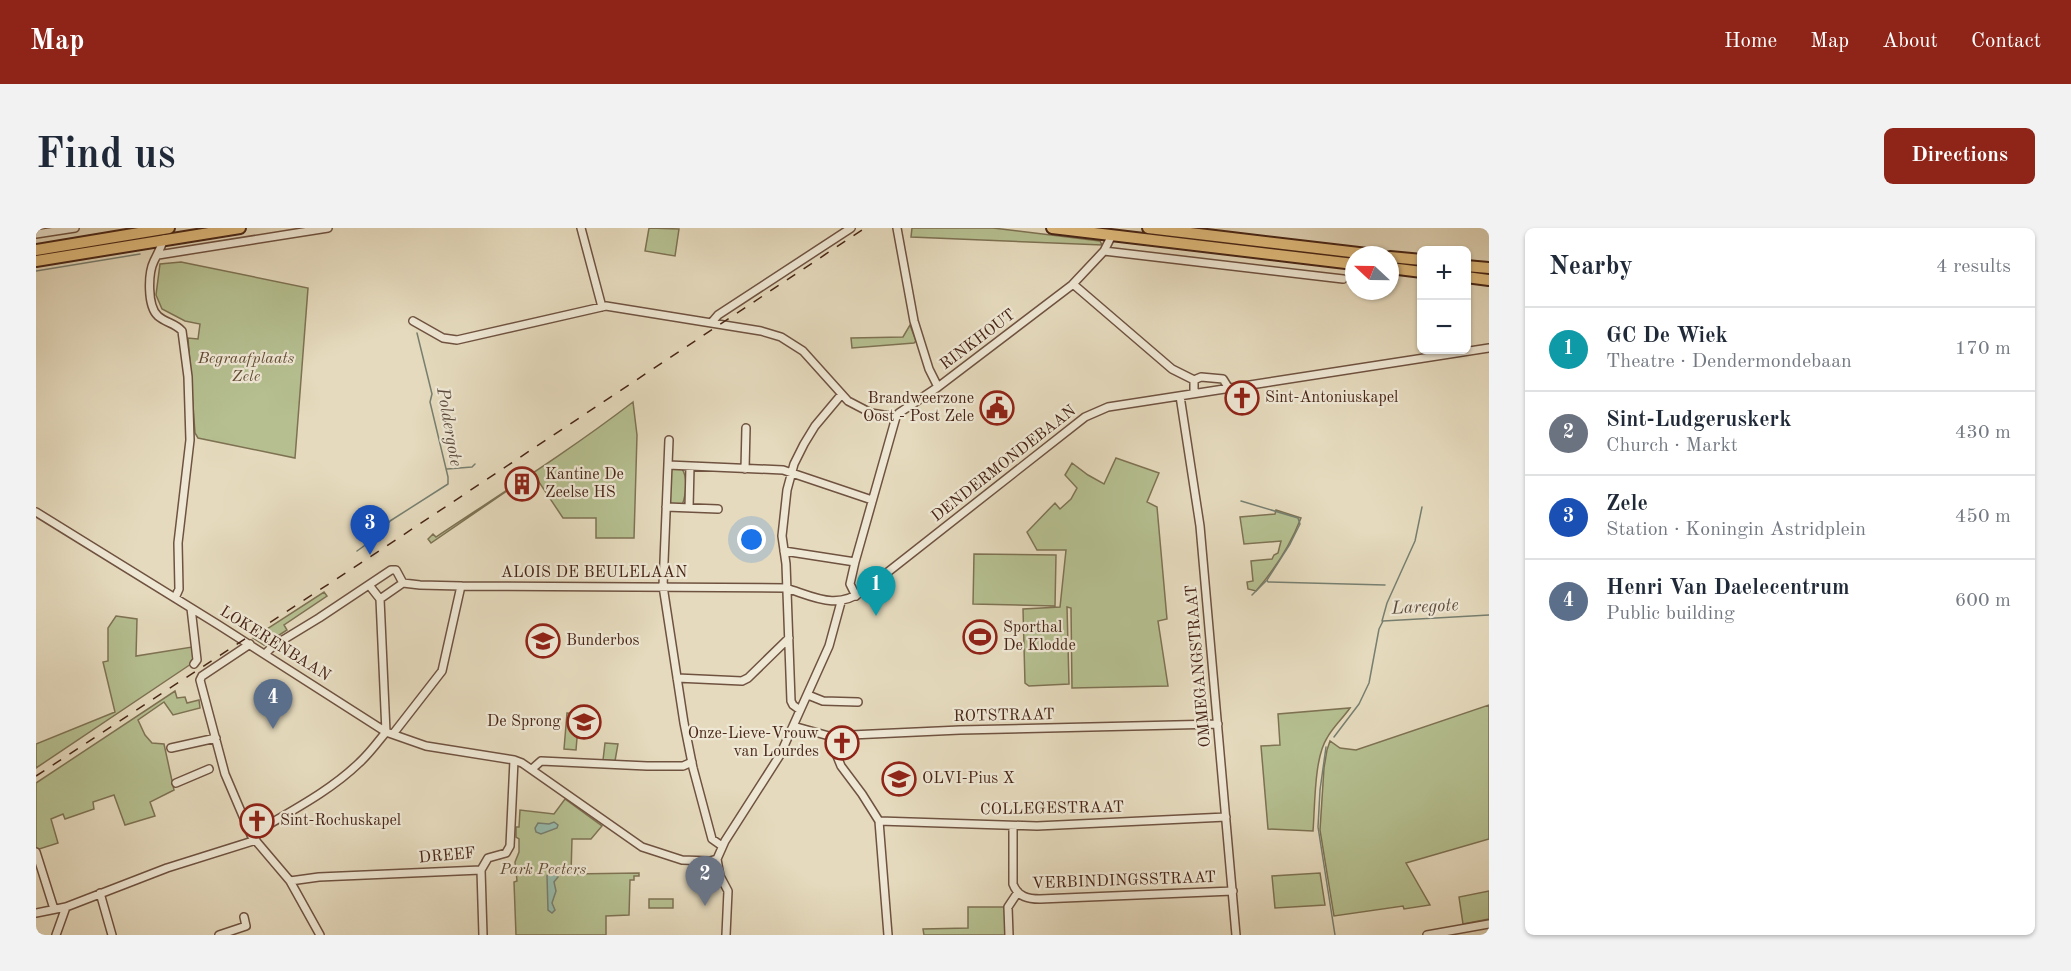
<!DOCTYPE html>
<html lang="en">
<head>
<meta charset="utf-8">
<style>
	:root { --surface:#fff; --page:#f2f2f3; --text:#1f2937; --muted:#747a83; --line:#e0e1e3; --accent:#8f2418 }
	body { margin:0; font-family:"Old Standard TT",serif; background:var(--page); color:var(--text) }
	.controls { position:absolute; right:18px; top:18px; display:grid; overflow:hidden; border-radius:9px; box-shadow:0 2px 4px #0004 }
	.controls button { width:54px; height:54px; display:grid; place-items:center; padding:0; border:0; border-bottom:2px solid var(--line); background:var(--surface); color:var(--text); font:30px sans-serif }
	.compass { position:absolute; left:1309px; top:18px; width:54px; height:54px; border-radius:50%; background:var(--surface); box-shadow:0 2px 4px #0004; rotate:292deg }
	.you { position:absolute; left:716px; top:312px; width:21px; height:21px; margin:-15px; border:4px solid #fff; border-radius:50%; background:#1a73e8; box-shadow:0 0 0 9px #1a73e833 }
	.badge { display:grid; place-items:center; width:39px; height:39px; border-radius:50%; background:var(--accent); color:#fff; font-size:20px; font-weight:700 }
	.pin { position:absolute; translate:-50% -50px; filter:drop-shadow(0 2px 3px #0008) }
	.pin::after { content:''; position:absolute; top:32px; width:21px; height:18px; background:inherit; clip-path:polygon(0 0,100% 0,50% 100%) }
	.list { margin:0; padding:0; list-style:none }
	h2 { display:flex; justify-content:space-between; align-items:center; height:78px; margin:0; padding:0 24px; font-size:26px }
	h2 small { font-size:20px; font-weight:400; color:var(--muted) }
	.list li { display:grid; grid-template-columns:39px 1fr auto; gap:18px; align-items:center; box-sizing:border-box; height:84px; padding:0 24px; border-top:2px solid var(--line) }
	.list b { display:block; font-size:22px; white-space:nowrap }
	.list p { margin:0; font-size:20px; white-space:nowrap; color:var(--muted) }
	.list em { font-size:20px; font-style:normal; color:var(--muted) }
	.map { position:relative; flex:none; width:1453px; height:707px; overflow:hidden; border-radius:9px }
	header { display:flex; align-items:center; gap:36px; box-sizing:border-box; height:84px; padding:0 30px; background:var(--accent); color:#fff }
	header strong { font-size:28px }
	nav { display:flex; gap:33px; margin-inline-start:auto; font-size:21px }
	.intro { display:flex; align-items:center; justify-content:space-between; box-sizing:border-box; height:144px; padding:0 36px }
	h1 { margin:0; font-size:42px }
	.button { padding:15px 27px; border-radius:9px; background:var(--accent); color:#fff; font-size:21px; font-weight:700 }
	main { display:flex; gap:36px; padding:0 36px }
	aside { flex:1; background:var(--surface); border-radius:9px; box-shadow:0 2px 4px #0004 }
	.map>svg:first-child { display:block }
</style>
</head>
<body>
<header>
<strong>Map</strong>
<nav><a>Home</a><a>Map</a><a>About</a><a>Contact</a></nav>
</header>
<div class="intro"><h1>Find us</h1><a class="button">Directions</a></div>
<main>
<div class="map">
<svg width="1453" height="707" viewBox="0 0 1453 707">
	<rect width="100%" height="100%" fill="#e5dabd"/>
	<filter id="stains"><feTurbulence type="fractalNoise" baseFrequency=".00333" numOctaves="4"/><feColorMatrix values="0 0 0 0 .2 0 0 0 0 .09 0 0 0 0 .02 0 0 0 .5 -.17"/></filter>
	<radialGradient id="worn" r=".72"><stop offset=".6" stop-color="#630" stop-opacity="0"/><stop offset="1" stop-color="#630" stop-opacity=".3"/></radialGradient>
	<!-- green -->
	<path fill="#b5bf90" stroke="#7e7253" stroke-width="1.5" d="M 613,0 L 643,1 L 639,28 L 609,23 Z
		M 876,0 L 957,0 L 1064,13 L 1066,17 L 875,9 Z
		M 145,34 L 272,60 L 259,230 L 162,210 L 159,205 L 152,110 L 162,111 L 164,96 L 149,93 L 126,81 L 120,67 L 124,36 Z
		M 874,97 L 880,113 L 878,115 L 816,120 L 815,110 L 867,109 Z
		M 597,174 L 601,207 L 598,310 L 560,310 L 560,290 L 527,290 L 497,245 L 395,315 L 392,311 L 397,306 L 400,309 C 466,265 533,223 597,174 Z
		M 1080,230 L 1123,245 L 1111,274 L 1121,279 L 1131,391 L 1122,393 L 1132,458 L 1036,460 L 1035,380 L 1031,379 L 1033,456 L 993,458 L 989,455 L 987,381 L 1024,379 L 1030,322 L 1001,322 L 991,304 L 1019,275 L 1024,281 L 1035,271 L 1041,260 L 1029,247 L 1036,235 L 1052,247 L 1068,256 Z
		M 637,241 L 646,241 C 652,249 650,268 646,277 L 637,277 L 633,273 L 635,242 Z
		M 1240,282 L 1265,290 C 1254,318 1240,340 1220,363 L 1212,361 L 1211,354 L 1217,353 L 1215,333 L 1236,331 L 1238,327 L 1242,325 L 1245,313 L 1208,316 L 1204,289 L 1239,286 Z
		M 938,326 L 1020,327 L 1019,378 L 937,376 Z
		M 288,364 L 291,368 L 248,397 L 251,402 L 228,417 L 217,410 Z
		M 80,388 L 101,391 L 100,428 L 156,419 L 158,434 L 0,540 L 0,516 L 79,484 L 67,434 L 72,433 L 72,400 Z
		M 139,463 L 141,470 L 149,469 L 151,475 L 163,472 L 164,480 L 137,487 L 128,474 L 102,492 L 109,507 L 116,515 L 128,516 L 138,562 L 114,574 L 119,588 L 89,597 L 78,567 L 57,574 L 58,581 L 29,591 L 27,586 L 15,591 L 22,615 L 0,622 L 0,555 Z
		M 1453,477 L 1453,611 L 1370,635 L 1394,677 L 1368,681 L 1367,678 L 1298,688 L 1284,602 L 1288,540 L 1291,522 L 1294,513 L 1304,520 L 1320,522 Z
		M 1314,480 C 1307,490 1297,499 1291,510 C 1278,530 1279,579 1277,603 L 1232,601 L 1225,518 L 1244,517 L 1242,486 Z
		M 531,485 L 543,486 L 540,522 L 528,521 Z
		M 569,515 L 582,516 L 579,533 L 567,532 Z
		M 529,571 L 566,598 L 555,611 L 536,611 L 535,646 L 603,645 L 603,648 L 598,648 L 598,652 L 594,652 L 593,687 L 570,688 L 570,707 L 480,707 L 478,654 L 481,653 L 479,634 L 483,624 L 483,611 L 480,609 L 480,599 L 483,599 L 484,582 L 518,586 Z
		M 1284,645 L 1289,677 L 1239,680 L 1236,648 Z
		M 1453,663 L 1453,691 L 1427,696 L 1423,669 Z
		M 613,671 L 637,671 L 637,680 L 613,680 Z
		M 932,679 L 970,679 L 972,707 L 888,707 L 887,701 L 932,700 Z"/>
	<!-- water -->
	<path fill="#96bbac" stroke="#777f70" stroke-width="1.5" d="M 518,594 L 522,597 L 521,600 L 505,606 L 500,604 L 499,600 L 502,595 L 513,596 Z
		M 518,643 L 522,649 L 518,654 L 520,663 L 516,675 L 519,682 L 516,685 L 512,682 L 511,648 L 513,644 Z"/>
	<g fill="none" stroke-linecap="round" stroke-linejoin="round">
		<!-- stream -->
		<path stroke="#777f70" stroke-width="1.5" d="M 0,43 L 104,26
			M 411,241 L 436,239 L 439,236
			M 1205,273 L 1262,290 L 1264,296 L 1254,316 L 1231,352 L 1232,354 L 1349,357
			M 321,323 L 346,305 L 354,293 L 412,256 L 412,249 L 394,174 L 396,166 L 381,105
			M 1216,367 L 1230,353
			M 1346,393 L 1351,375 L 1379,313 L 1386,279
			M 1298,509 L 1323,476 L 1333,455 L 1343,401 L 1347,393 L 1453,387
			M 1290,519 L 1284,562 L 1282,599 L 1299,707"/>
		<defs>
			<path id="minor" d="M 545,0 L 566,79
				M 861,0 L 878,93 L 893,141 L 902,159
				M 0,6 L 39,0
				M 128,11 C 125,19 122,25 118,33 C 112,45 111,78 122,88 C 130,95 139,95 146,103 L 152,149 L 154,212 L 142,315 L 143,361 L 139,370
				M 1068,23 L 1307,51
				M 122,27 L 292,0
				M 1037,56 L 1136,141 L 1158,152 L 1158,165
				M 377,93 L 407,110 L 421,112 L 570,78 L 725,103 L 745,109 L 767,123 L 812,173 L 835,185 L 860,189
				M 676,94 L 682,87 L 815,0
				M 1158,152 L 1165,149 L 1187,151 L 1192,159
				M 1144,168 L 1164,298 L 1200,707
				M 633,212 L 627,358 L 648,495 L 657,540 L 676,611 L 686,618
				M 632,237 L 747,242 L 836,272
				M 709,241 L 710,200
				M 630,279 L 682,281
				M 653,280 L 654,238
				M 0,284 L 181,396 L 350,504 L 390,518 L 478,532 L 486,535 L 606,619 L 646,632 L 674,633 L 681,631
				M 748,323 L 819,334
				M 367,355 L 384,357 L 425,358 L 750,360 C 781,370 800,382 829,362 L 1049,189 L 1072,179 L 1453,120
				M 333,357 L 344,371
				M 820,368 L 814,356 L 819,334 L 860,189 L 863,185 L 902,159 L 1036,57 L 1068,23 L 1076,7
				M 344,371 L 350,504
				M 344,371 L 367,355
				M 155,380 L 161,432 L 158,436
				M 214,416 L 166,448 L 164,452 L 189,546 L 215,607 L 254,653 L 284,707
				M 229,426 L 237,418 L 283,390 L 355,342 L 360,342 L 367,355
				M 641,450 L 706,453 L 712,450 L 753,410
				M 772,467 L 787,473 L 822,474
				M 764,482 L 757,477 L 755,473 L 750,336 L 746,308 L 751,262 L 758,236 L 768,216 L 779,198 L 805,167
				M 757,498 L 793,508 L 924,502 L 1182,496
				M 357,506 L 406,443 L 425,358
				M 793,508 L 805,538 L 826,566 L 843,593 L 852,707
				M 135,520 L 180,510
				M 496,541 L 505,533 L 611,538 L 647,538 L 656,534
				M 140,555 L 173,541
				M 843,593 L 1001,598 L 1190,589
				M 977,598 L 977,656 C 982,669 992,671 1004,671 L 1197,663
				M 215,607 C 251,585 292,565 323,535 C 333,526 341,515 350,504
				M 0,624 L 18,681
				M 681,631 L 689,613 L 744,527 L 793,418 L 805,374
				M 681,631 L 684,648 L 692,663 L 690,707
				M 254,653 L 283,649 L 445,642
				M 64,665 L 76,707
				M 0,685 L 30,679 L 131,640 L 220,612
				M 20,707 L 30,679
				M 183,707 L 210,698 L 208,689
				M 447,707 L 445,642 L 452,630 L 470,625 L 474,618 L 478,532
				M 973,707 L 972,679 L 982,664
				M 1391,707 L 1453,696"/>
			<path id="highway" d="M 1016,0 L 1318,36
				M 1112,0 L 1340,27
				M 0,22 L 133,0
				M 1354,29 L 1386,32
				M 0,33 L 204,0
				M 1430,38 L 1453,40
				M 1354,40 L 1386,44
				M 1430,49 L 1453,52"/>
		</defs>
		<!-- minor casing -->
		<use href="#minor" stroke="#6f5240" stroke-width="10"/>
		<!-- highway casing -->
		<use href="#highway" stroke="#482516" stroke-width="14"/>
		<!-- minor -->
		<use href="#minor" stroke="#eee7d4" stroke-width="7"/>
		<!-- highway -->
		<use href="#highway" stroke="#e2bd7e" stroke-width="10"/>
		<!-- rail -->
		<path stroke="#482516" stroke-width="1.5" stroke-dasharray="10 10" stroke-linecap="butt" d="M 0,548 L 346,321 L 829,0"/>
	</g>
	<!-- icons -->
	<defs>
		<symbol id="church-ring" viewBox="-11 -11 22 22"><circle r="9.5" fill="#eee7d4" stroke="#8f2418" stroke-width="1.5"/><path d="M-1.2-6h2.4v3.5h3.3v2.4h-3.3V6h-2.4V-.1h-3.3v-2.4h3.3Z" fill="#8f2418"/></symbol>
		<symbol id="civic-ring" viewBox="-11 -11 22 22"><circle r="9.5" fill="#eee7d4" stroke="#8f2418" stroke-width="1.5"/><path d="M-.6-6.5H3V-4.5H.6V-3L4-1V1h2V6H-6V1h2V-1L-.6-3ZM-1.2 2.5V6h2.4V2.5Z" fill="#8f2418"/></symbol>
		<symbol id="building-ring" viewBox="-11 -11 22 22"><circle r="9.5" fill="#eee7d4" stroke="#8f2418" stroke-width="1.5"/><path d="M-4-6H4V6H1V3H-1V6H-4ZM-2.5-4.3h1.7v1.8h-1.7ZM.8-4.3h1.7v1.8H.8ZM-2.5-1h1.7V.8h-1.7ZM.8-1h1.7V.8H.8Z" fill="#8f2418"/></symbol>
		<symbol id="stadium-ring" viewBox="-11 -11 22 22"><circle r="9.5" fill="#eee7d4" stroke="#8f2418" stroke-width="1.5"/><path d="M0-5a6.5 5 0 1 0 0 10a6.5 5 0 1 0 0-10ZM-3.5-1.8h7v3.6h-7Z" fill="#8f2418"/></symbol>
		<symbol id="school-ring" viewBox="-11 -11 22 22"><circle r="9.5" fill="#eee7d4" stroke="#8f2418" stroke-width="1.5"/><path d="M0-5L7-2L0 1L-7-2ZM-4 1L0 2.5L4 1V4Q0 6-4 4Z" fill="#8f2418"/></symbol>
	</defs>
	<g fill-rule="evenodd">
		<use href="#church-ring" x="1187" y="151" width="38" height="38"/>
		<use href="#civic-ring" x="942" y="161" width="38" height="38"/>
		<use href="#building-ring" x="467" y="237" width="38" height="38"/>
		<use href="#stadium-ring" x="925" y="390" width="38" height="38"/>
		<use href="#school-ring" x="488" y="394" width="38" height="38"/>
		<use href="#school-ring" x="529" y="475" width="38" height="38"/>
		<use href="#church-ring" x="787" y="496" width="38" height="38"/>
		<use href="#school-ring" x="844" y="532" width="38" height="38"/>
		<use href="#church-ring" x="202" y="574" width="38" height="38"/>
	</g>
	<g text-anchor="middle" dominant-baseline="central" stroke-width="4.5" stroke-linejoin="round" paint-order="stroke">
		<!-- street labels -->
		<g font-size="16" fill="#482516" stroke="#eee7d4">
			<text transform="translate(942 112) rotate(-37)">RINKHOUT</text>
			<text transform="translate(968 236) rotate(-38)">DENDERMONDEBAAN</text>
			<text x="558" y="345">ALOIS DE BEULELAAN</text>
			<text transform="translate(239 416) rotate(32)">LOKERENBAAN</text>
			<text transform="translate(1163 438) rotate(-95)">OMMEGANGSTRAAT</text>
			<text transform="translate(968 488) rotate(-1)">ROTSTRAAT</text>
			<text transform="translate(1016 581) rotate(-1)">COLLEGESTRAAT</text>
			<text transform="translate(411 628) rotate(-5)">DREEF</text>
			<text transform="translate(1088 653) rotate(-2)">VERBINDINGSSTRAAT</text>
		</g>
		<!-- park labels -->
		<g font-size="16" font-style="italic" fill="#634c34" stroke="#eee7d4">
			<text x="210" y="131">Begraafplaats<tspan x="210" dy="18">Zele</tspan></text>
			<text x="507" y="642">Park Peeters</text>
		</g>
		<!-- poi labels -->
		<g font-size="16" fill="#482516" stroke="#eee7d4" text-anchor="start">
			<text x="1229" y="170">Sint-Antoniuskapel</text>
			<text x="938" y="171" text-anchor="end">Brandweerzone<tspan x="938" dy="18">Oost - Post Zele</tspan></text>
			<text x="509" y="247">Kantine De<tspan x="509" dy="18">Zeelse HS</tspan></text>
			<text x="967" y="400">Sporthal<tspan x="967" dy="18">De Klodde</tspan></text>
			<text x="530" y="413">Bunderbos</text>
			<text x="525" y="494" text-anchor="end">De Sprong</text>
			<text x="783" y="506" text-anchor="end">Onze-Lieve-Vrouw<tspan x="783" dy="18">van Lourdes</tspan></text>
			<text x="886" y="551">OLVI-Pius X</text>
			<text x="244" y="593">Sint-Rochuskapel</text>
		</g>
		<!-- water labels -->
		<g font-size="18" font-style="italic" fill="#5c4a3c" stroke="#eee7d4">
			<text transform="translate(413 199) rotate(80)">Poldergote</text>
			<text transform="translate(1389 379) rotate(-3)">Laregote</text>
		</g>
	</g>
	<rect width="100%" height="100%" filter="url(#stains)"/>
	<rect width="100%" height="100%" fill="url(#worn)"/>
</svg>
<div class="controls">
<button>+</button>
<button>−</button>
</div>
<svg class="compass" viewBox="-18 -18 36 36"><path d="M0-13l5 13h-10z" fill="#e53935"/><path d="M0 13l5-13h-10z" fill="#747a83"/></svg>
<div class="you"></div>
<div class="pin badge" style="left:840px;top:388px;background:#0f9aa8">1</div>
<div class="pin badge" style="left:669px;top:678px;background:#6b7280">2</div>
<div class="pin badge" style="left:334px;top:327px;background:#1a4fb4">3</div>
<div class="pin badge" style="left:237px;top:501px;background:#5c6f8a">4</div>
</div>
<aside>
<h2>Nearby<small>4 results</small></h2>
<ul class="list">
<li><span class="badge" style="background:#0f9aa8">1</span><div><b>GC De Wiek</b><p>Theatre · Dendermondebaan</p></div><em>170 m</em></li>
<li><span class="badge" style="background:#6b7280">2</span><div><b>Sint-Ludgeruskerk</b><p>Church · Markt</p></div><em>430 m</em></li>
<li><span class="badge" style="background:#1a4fb4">3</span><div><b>Zele</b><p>Station · Koningin Astridplein</p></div><em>450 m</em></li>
<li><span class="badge" style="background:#5c6f8a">4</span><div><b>Henri Van Daelecentrum</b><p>Public building</p></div><em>600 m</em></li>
</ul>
</aside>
</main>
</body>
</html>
